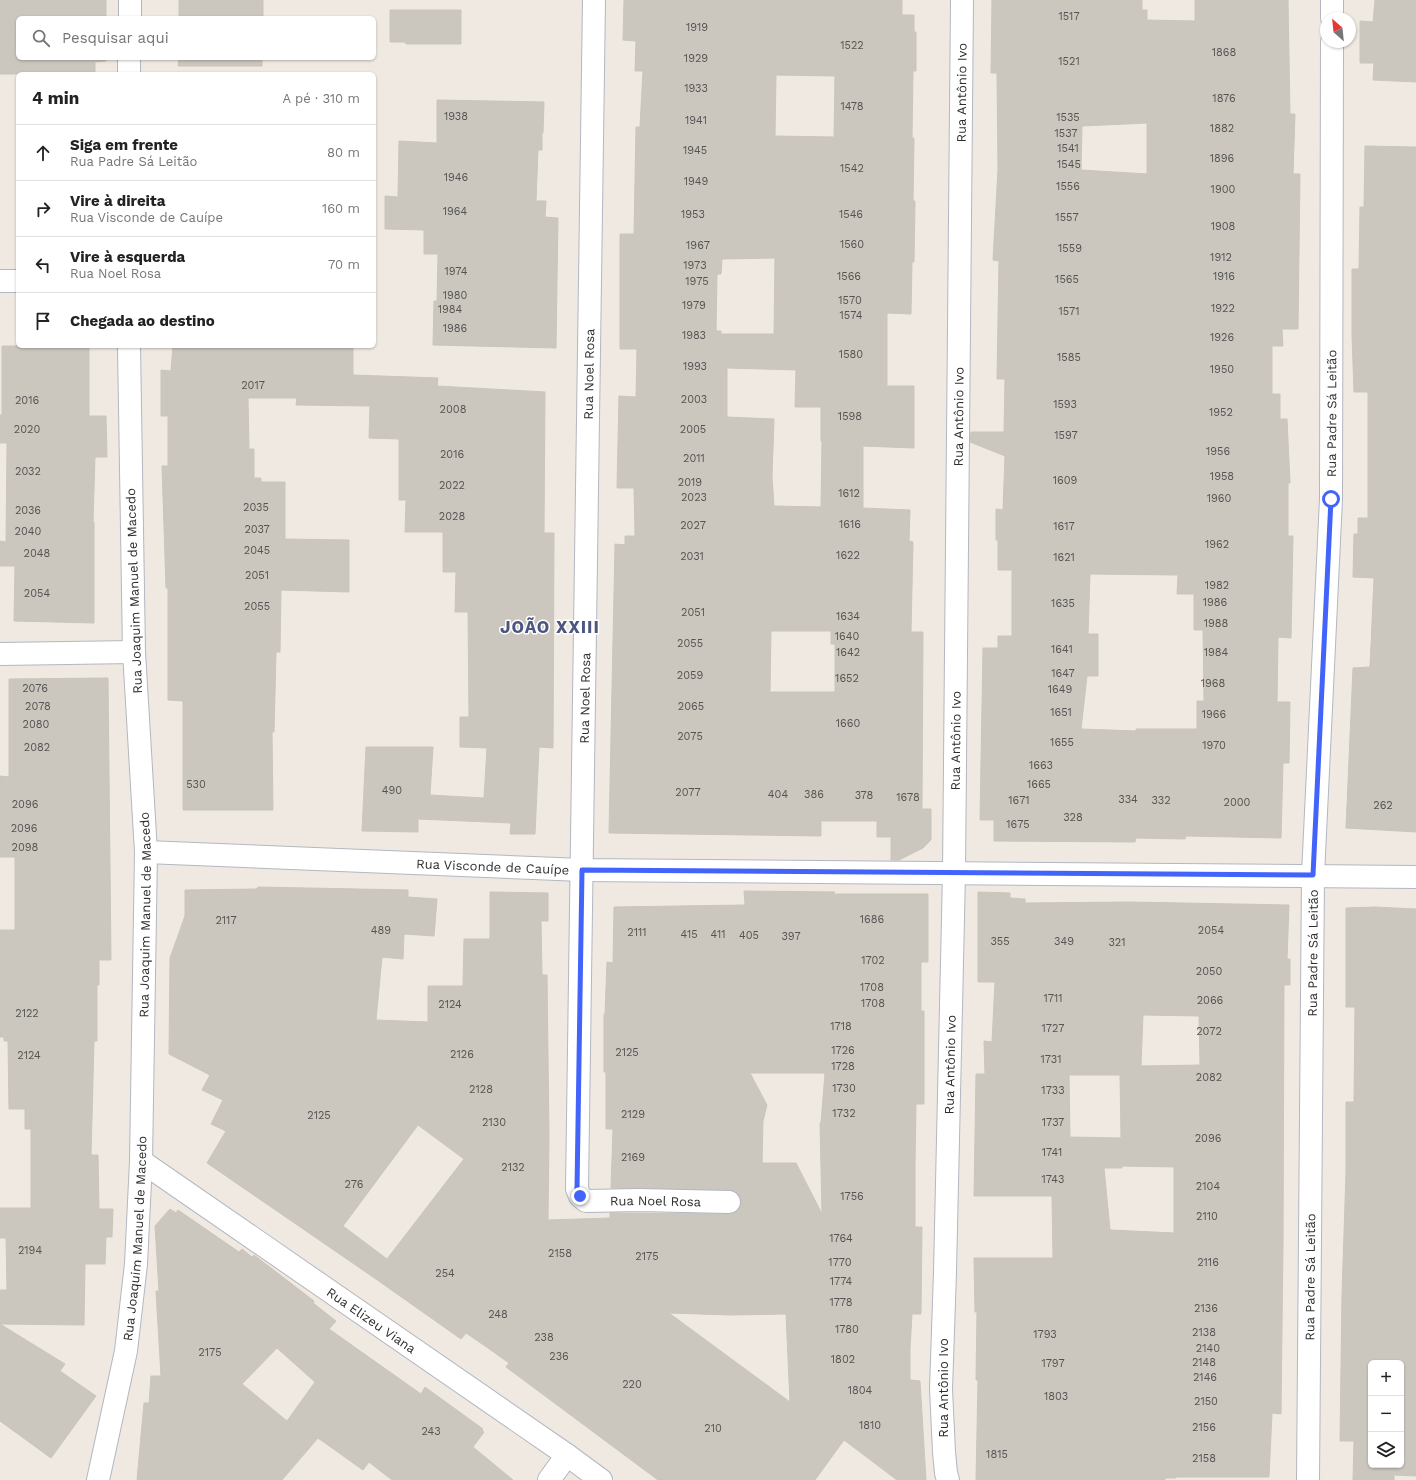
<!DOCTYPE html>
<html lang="pt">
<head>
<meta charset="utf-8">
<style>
	:root { --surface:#fff; --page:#f2f2f2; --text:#222; --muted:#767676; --line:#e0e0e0 }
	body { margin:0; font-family:"Work Sans",sans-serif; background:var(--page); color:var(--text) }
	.controls { position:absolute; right:12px; bottom:12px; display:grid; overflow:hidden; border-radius:6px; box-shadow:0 1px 3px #0004 }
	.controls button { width:36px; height:36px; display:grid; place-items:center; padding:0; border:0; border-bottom:1px solid var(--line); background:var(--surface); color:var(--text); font:20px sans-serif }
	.compass { position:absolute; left:1320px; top:12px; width:36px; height:36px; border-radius:50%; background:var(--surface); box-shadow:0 1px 3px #0004; rotate:333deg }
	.stop { position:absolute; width:12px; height:12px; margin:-9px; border:3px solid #4264fb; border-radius:50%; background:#fff }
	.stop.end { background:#4264fb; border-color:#fff; box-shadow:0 1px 4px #0008 }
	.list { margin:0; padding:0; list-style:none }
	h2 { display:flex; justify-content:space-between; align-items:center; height:52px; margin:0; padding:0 16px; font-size:17px }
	h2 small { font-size:13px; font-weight:400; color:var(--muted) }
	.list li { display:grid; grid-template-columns:26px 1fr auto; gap:12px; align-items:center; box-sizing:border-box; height:56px; padding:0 16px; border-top:1px solid var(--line) }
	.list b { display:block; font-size:15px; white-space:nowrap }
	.list p { margin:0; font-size:13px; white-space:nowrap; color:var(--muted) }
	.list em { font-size:13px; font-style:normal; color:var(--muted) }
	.icon { flex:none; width:22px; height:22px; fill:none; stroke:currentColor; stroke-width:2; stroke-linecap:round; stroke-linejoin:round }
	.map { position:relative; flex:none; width:1416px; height:1480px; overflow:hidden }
	.search { position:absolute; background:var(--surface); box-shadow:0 1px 3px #0004; left:16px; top:16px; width:360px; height:44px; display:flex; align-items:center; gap:10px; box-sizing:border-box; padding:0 14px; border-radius:6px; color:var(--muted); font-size:15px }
	.panel { position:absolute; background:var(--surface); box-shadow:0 1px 3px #0004; left:16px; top:72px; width:360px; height:276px; border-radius:6px }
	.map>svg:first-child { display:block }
</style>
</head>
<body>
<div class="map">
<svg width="1416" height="1480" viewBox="0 0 1416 1480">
	<rect width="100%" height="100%" fill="#efe9e1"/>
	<!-- building -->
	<path fill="#cbc7bf" stroke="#cbc5ba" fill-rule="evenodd" d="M 0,0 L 106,0 L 106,18 L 18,18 L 18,58 L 106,58 L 106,61 L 95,62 L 95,74 L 0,74 Z
		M 179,0 L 263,0 L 263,18 L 179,18 Z
		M 624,0 L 902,0 L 902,15 L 914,15 L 914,32 L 916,32 L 916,71 L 913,71 L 912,138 L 914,138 L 913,201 L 915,201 L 914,262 L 912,262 L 911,314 L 887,313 L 887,386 L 914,386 L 914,448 L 863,446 L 863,508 L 910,510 L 909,541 L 913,542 L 911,632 L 923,632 L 922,809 L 931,809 L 931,840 L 923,848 L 899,860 L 891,860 L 891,837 L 877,837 L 877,821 L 821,821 L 821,836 L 609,833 L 615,544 L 625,545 L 625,536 L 635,536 L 634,488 L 617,488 L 619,396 L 636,397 L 637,349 L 620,349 L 620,234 L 634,234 L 636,127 L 640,127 L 643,71 L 635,71 L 636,41 L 623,40 ZM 776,75 L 835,76 L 834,137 L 775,136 ZM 775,258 L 774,334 L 721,334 L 721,331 L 716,331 L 717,274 L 721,274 L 722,259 ZM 727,368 L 796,370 L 795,407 L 821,407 L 821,441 L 822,441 L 821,507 L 774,506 L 772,477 L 774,419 L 727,417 ZM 771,631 L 831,631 L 831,644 L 835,644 L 835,692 L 770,692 Z
		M 992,0 L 1142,0 L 1142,10 L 1147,10 L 1147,20 L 1195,21 L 1195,0 L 1288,0 L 1290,114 L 1295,114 L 1293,174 L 1300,174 L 1298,329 L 1282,329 L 1283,346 L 1272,346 L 1272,394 L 1280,394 L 1280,419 L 1287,419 L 1290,483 L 1288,483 L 1288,536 L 1293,536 L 1291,638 L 1278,637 L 1277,702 L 1290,702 L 1289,763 L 1283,763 L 1281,838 L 1186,836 L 1185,839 L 1136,838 L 1135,842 L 994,841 L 994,820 L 980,820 L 983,648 L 998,648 L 998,636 L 1012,636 L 1012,570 L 998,570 L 998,540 L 996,540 L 996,509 L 1003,510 L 1005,456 L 970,442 L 971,432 L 1004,432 L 1005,379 L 997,379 L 999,261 L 993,260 L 998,169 L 997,73 L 991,73 ZM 1147,123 L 1147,174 L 1081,170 L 1082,126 ZM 1090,574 L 1178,575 L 1177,594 L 1194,594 L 1194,630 L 1203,630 L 1204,701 L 1197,701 L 1197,729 L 1136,729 L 1136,731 L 1081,729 L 1087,676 L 1098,676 L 1098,634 L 1088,634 Z
		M 1375,0 L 1416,0 L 1416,82 L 1373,80 L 1374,63 L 1360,63 L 1360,21 L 1373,22 Z
		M 390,10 L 461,10 L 461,44 L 406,44 L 405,42 L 390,42 Z
		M 179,58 L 262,58 L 262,66 L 178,66 Z
		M 437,100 L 544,102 L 543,133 L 542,133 L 542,150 L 538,150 L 536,201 L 546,201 L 545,217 L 558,218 L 556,348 L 433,345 L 434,301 L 437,301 L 438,254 L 424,254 L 424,230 L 385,229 L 385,196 L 398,197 L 399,141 L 437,143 Z
		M 1365,146 L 1416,147 L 1416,832 L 1346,828 L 1353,668 L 1370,667 L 1374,578 L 1353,577 L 1354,534 L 1358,534 L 1358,518 L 1368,518 L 1368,392 L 1354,392 L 1352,335 L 1352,269 L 1359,269 L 1360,207 L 1364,207 Z
		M 2,346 L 89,346 L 89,416 L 106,416 L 107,457 L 95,457 L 93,522 L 94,522 L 94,623 L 14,621 L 15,566 L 0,566 L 0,541 L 6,542 L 7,443 L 0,443 L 0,415 L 2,415 Z
		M 173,346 L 353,347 L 353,375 L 438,378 L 437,386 L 545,392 L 544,533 L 554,533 L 553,748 L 539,747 L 535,834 L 510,834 L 511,823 L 418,819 L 418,832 L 362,831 L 366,747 L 433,747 L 430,795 L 484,798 L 487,748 L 460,747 L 460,717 L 469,717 L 468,612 L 455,612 L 456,572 L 443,572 L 443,532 L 405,532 L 406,500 L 399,500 L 399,439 L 369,438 L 370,406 L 296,405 L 297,398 L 248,398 L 249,449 L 254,449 L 254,478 L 261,478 L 261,482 L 285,482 L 285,539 L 349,540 L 349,592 L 281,590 L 280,652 L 276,652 L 274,732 L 272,732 L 273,810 L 183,810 L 183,701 L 168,700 L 168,588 L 166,588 L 162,466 L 168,466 L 168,416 L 161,416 L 161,370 L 171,371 Z
		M 108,678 L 111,960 L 99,960 L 99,985 L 97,985 L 97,1041 L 94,1041 L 91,1155 L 98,1155 L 99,1209 L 113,1209 L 112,1237 L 106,1237 L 105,1264 L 85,1264 L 84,1325 L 0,1324 L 0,1290 L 7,1290 L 6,1238 L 0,1238 L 0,1208 L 31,1208 L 31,1129 L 25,1129 L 25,1109 L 9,1109 L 8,1041 L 4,1041 L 4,1037 L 0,1037 L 0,930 L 15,930 L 15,857 L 0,857 L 0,776 L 9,777 L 9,679 Z
		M 258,887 L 408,890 L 408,897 L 437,899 L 434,936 L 404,934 L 403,959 L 382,957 L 376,1020 L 428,1022 L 428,986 L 463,986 L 464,939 L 490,939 L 490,892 L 548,893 L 548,921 L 541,921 L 542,975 L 547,975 L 549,1135 L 548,1220 L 610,1218 L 610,1213 L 729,1214 L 735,1213 L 739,1209 L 741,1203 L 740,1196 L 735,1191 L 729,1190 L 611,1188 L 613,1129 L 606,1129 L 606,1072 L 604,1072 L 604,1014 L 605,1014 L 607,962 L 613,963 L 614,907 L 745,905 L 744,891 L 835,892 L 833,894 L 928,894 L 928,962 L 921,962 L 921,1011 L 924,1011 L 924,1104 L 916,1104 L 915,1164 L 915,1227 L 922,1227 L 921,1314 L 912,1314 L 910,1349 L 910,1380 L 920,1381 L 926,1480 L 897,1480 L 844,1440 L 815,1480 L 658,1480 L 506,1367 L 509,1363 L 488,1348 L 466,1333 L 461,1339 L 373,1277 L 207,1163 L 226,1131 L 211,1124 L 223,1100 L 202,1090 L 210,1075 L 169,1054 L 170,958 L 185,916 L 185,890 L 257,889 ZM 750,1073 L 825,1073 L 821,1123 L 820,1123 L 822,1214 L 796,1163 L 762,1163 L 763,1121 L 767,1105 ZM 418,1125 L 464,1159 L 387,1259 L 343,1226 ZM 669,1313 L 731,1315 L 786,1314 L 790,1402 Z
		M 978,892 L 1010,893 L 1010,898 L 1025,899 L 1025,903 L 1130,902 L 1289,905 L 1287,959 L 1290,959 L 1290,985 L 1284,985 L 1283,1243 L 1281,1414 L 1272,1413 L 1269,1477 L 1176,1477 L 1176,1478 L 1165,1478 L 1165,1480 L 976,1480 L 978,1380 L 976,1380 L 977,1312 L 975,1312 L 974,1258 L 1053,1258 L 1052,1196 L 974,1196 L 976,1074 L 985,1074 L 984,1041 L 992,1042 L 995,982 L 978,982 ZM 1143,1015 L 1199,1016 L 1200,1065 L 1141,1066 ZM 1069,1075 L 1120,1075 L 1121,1138 L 1070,1137 ZM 1122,1166 L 1174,1167 L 1174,1233 L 1110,1230 L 1104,1168 L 1122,1168 Z
		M 1375,907 L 1416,909 L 1416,1476 L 1394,1475 L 1394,1480 L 1353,1480 L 1354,1441 L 1340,1441 L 1342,1295 L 1346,1172 L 1346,1102 L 1354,1102 L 1355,1007 L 1346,1007 L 1346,908 ZM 1371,1363 L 1401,1363 L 1401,1465 L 1371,1465 Z
		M 170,1209 L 176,1213 L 178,1210 L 239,1252 L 242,1249 L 252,1257 L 254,1255 L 314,1301 L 313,1303 L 336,1321 L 329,1329 L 421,1394 L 425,1387 L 483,1429 L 482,1430 L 484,1432 L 473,1447 L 513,1480 L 392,1480 L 369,1462 L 363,1470 L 318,1438 L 282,1480 L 137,1480 L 144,1403 L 149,1403 L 151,1376 L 161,1376 L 156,1291 L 159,1291 L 155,1226 ZM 277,1348 L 315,1382 L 287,1421 L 242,1384 Z
		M 0,1324 L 65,1364 L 60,1371 L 96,1396 L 51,1458 L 0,1421 Z"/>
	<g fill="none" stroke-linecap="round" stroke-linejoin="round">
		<defs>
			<g id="street">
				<path id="s1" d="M 594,0 L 577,1189 L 580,1196 L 586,1201 L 639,1200 L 729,1202"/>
				<path d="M 1332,0 L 1332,18"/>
				<path d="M 130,18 L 130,0"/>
				<path d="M 129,74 L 129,58"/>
				<path d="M 0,281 L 18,281"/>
				<path d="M 0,654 L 134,652"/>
				<path id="s2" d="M 146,852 L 582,870 L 1416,877"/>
				<path id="s3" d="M 141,1161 L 567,1455 L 601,1480"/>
				<path id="s4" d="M 98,1480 L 126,1351 L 136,1264 L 141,1161 L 146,852 L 134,652 L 129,346"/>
				<path d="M 549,1480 L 567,1455"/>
				<path id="s5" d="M 948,1480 L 946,1473 L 944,1452 L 941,1389 L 945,1272 L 954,873 L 962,0"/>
				<path id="s6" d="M 1308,1480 L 1313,875 L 1331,499 L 1332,42"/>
			</g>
		</defs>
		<!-- street casing -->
		<use href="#street" stroke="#b4b7c1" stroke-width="24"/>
		<!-- street -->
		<use href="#street" stroke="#fff" stroke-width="22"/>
	</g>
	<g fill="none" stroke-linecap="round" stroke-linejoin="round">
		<!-- route -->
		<path stroke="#4264fb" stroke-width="5" d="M 580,1196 L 577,1189 L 582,870 L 1313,875 L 1331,499"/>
	</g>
	<g text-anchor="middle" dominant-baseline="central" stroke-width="3" stroke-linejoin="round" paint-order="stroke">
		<!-- number labels -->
		<g font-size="11" fill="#555452">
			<text x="1069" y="16">1517</text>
			<text x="697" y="27">1919</text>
			<text x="852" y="45">1522</text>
			<text x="1224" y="52">1868</text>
			<text x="696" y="58">1929</text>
			<text x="1069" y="61">1521</text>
			<text x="696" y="88">1933</text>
			<text x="1224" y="98">1876</text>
			<text x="852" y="106">1478</text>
			<text x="456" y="116">1938</text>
			<text x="1068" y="117">1535</text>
			<text x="696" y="120">1941</text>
			<text x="1222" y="128">1882</text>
			<text x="1066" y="133">1537</text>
			<text x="1068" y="148">1541</text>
			<text x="695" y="150">1945</text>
			<text x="1222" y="158">1896</text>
			<text x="1069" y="164">1545</text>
			<text x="852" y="168">1542</text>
			<text x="456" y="177">1946</text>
			<text x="696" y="181">1949</text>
			<text x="1068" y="186">1556</text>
			<text x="1223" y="189">1900</text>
			<text x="455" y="211">1964</text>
			<text x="693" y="214">1953</text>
			<text x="851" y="214">1546</text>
			<text x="1067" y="217">1557</text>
			<text x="1223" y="226">1908</text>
			<text x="852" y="244">1560</text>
			<text x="698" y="245">1967</text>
			<text x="1070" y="248">1559</text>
			<text x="1221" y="257">1912</text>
			<text x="695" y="265">1973</text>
			<text x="456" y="271">1974</text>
			<text x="849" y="276">1566</text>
			<text x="1224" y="276">1916</text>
			<text x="1067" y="279">1565</text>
			<text x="697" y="281">1975</text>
			<text x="455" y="295">1980</text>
			<text x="850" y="300">1570</text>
			<text x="694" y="305">1979</text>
			<text x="1223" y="308">1922</text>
			<text x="450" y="309">1984</text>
			<text x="1069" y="311">1571</text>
			<text x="851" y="315">1574</text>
			<text x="455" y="328">1986</text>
			<text x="694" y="335">1983</text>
			<text x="1222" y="337">1926</text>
			<text x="851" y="354">1580</text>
			<text x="1069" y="357">1585</text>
			<text x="695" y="366">1993</text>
			<text x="1222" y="369">1950</text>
			<text x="253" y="385">2017</text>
			<text x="694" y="399">2003</text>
			<text x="27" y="400">2016</text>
			<text x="1065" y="404">1593</text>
			<text x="453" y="409">2008</text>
			<text x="1221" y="412">1952</text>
			<text x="850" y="416">1598</text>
			<text x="27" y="429">2020</text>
			<text x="693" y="429">2005</text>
			<text x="1066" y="435">1597</text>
			<text x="1218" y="451">1956</text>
			<text x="452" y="454">2016</text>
			<text x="694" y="458">2011</text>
			<text x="28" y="471">2032</text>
			<text x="1222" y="476">1958</text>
			<text x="1065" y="480">1609</text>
			<text x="690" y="482">2019</text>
			<text x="452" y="485">2022</text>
			<text x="849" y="493">1612</text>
			<text x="694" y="497">2023</text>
			<text x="1219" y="498">1960</text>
			<text x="256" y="507">2035</text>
			<text x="28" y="510">2036</text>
			<text x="452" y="516">2028</text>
			<text x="850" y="524">1616</text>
			<text x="693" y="525">2027</text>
			<text x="1064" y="526">1617</text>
			<text x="257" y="529">2037</text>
			<text x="28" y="531">2040</text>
			<text x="1217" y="544">1962</text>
			<text x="257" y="550">2045</text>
			<text x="37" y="553">2048</text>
			<text x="848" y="555">1622</text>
			<text x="692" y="556">2031</text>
			<text x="1064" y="557">1621</text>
			<text x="257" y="575">2051</text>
			<text x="1217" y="585">1982</text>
			<text x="37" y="593">2054</text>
			<text x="1215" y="602">1986</text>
			<text x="1063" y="603">1635</text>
			<text x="257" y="606">2055</text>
			<text x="693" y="612">2051</text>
			<text x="848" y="616">1634</text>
			<text x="1216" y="623">1988</text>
			<text x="847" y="636">1640</text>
			<text x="690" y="643">2055</text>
			<text x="1062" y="649">1641</text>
			<text x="848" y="652">1642</text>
			<text x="1216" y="652">1984</text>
			<text x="1063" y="673">1647</text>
			<text x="690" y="675">2059</text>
			<text x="847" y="678">1652</text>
			<text x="1213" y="683">1968</text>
			<text x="35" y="688">2076</text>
			<text x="1060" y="689">1649</text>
			<text x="38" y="706">2078</text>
			<text x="691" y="706">2065</text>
			<text x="1061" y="712">1651</text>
			<text x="1214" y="714">1966</text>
			<text x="848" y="723">1660</text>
			<text x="36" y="724">2080</text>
			<text x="690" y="736">2075</text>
			<text x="1062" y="742">1655</text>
			<text x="1214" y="745">1970</text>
			<text x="37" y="747">2082</text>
			<text x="1041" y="765">1663</text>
			<text x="196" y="784">530</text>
			<text x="1039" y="784">1665</text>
			<text x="392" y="790">490</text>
			<text x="688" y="792">2077</text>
			<text x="778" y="794">404</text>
			<text x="814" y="794">386</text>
			<text x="864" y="795">378</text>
			<text x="908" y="797">1678</text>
			<text x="1128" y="799">334</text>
			<text x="1019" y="800">1671</text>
			<text x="1161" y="800">332</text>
			<text x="1237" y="802">2000</text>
			<text x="25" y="804">2096</text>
			<text x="1383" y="805">262</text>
			<text x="1073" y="817">328</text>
			<text x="1018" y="824">1675</text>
			<text x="24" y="828">2096</text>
			<text x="25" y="847">2098</text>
			<text x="872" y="919">1686</text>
			<text x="226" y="920">2117</text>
			<text x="381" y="930">489</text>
			<text x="1211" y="930">2054</text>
			<text x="637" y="932">2111</text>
			<text x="689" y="934">415</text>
			<text x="718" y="934">411</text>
			<text x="749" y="935">405</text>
			<text x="791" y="936">397</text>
			<text x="1000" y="941">355</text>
			<text x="1064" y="941">349</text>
			<text x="1117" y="942">321</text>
			<text x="873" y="960">1702</text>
			<text x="1209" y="971">2050</text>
			<text x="872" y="987">1708</text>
			<text x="1053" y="998">1711</text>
			<text x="1210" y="1000">2066</text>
			<text x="873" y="1003">1708</text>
			<text x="450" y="1004">2124</text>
			<text x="27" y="1013">2122</text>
			<text x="841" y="1026">1718</text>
			<text x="1053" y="1028">1727</text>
			<text x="1209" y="1031">2072</text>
			<text x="843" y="1050">1726</text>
			<text x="627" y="1052">2125</text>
			<text x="462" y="1054">2126</text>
			<text x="29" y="1055">2124</text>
			<text x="1051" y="1059">1731</text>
			<text x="843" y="1066">1728</text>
			<text x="1209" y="1077">2082</text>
			<text x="844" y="1088">1730</text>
			<text x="481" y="1089">2128</text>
			<text x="1053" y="1090">1733</text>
			<text x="844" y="1113">1732</text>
			<text x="633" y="1114">2129</text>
			<text x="319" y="1115">2125</text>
			<text x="494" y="1122">2130</text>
			<text x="1053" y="1122">1737</text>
			<text x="1208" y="1138">2096</text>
			<text x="1052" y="1152">1741</text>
			<text x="633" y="1157">2169</text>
			<text x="513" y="1167">2132</text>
			<text x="1053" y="1179">1743</text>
			<text x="354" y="1184">276</text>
			<text x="1208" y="1186">2104</text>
			<text x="852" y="1196">1756</text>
			<text x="1207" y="1216">2110</text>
			<text x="841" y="1238">1764</text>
			<text x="30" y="1250">2194</text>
			<text x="560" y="1253">2158</text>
			<text x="647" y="1256">2175</text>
			<text x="840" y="1262">1770</text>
			<text x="1208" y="1262">2116</text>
			<text x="445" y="1273">254</text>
			<text x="841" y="1281">1774</text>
			<text x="841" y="1302">1778</text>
			<text x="1206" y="1308">2136</text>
			<text x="498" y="1314">248</text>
			<text x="847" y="1329">1780</text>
			<text x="1204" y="1332">2138</text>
			<text x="1045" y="1334">1793</text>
			<text x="544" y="1337">238</text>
			<text x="1208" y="1348">2140</text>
			<text x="210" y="1352">2175</text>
			<text x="559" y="1356">236</text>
			<text x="843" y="1359">1802</text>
			<text x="1204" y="1362">2148</text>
			<text x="1053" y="1363">1797</text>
			<text x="1205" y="1377">2146</text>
			<text x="632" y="1384">220</text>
			<text x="860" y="1390">1804</text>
			<text x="1056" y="1396">1803</text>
			<text x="1206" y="1401">2150</text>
			<text x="870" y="1425">1810</text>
			<text x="1204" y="1427">2156</text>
			<text x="713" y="1428">210</text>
			<text x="431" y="1431">243</text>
			<text x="997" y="1454">1815</text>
			<text x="1204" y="1458">2158</text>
		</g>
		<!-- street labels -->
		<g font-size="13" fill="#2e2e2e" stroke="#fff">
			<text stroke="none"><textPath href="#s5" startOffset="1388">Rua Antônio Ivo</textPath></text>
			<text transform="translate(589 374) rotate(-89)">Rua Noel Rosa</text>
			<text stroke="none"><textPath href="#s6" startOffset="1067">Rua Padre Sá Leitão</textPath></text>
			<text stroke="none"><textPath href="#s5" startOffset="1064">Rua Antônio Ivo</textPath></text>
			<text transform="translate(134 591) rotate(-92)">Rua Joaquim Manuel de Macedo</text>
			<text transform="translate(585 698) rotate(-89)">Rua Noel Rosa</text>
			<text stroke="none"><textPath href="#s5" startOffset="740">Rua Antônio Ivo</textPath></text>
			<text stroke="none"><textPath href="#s2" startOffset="347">Rua Visconde de Cauípe</textPath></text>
			<text stroke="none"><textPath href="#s4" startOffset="569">Rua Joaquim Manuel de Macedo</textPath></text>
			<text stroke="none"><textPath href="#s6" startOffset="527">Rua Padre Sá Leitão</textPath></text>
			<text stroke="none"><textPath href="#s5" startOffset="416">Rua Antônio Ivo</textPath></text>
			<text stroke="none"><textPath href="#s1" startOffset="1274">Rua Noel Rosa</textPath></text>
			<text stroke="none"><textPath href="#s4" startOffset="245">Rua Joaquim Manuel de Macedo</textPath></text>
			<text stroke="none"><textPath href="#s6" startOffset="203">Rua Padre Sá Leitão</textPath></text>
			<text stroke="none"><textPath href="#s3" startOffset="280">Rua Elizeu Viana</textPath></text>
			<text transform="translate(943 1388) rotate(-90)">Rua Antônio Ivo</text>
		</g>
		<!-- district labels -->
		<g font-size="17" font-weight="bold" letter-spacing="1" fill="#4d5680" stroke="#fff">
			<text x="550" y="627">JOÃO XXIII</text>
		</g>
	</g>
</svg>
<div class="controls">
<button>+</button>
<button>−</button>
<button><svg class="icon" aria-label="layers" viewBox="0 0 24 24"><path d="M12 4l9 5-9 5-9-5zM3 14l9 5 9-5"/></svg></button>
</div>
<svg class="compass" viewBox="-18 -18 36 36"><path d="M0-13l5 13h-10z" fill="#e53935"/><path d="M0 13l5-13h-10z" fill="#767676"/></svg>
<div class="stop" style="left:1331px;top:499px"></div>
<div class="stop end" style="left:580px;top:1196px"></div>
<div class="search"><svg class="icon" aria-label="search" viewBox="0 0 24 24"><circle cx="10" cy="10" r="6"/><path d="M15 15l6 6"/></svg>Pesquisar aqui</div>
<section class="panel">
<h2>4 min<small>A pé · 310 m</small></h2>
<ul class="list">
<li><svg class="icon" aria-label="ahead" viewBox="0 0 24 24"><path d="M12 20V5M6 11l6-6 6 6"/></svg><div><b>Siga em frente</b><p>Rua Padre Sá Leitão</p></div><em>80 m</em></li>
<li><svg class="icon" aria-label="right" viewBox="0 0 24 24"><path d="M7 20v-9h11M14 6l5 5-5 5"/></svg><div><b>Vire à direita</b><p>Rua Visconde de Cauípe</p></div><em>160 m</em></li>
<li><svg class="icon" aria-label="left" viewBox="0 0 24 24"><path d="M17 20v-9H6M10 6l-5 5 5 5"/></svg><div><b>Vire à esquerda</b><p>Rua Noel Rosa</p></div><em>70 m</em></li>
<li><svg class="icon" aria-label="arrive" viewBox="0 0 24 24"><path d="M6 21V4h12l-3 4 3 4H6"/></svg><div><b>Chegada ao destino</b></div></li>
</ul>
</section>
</div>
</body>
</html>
